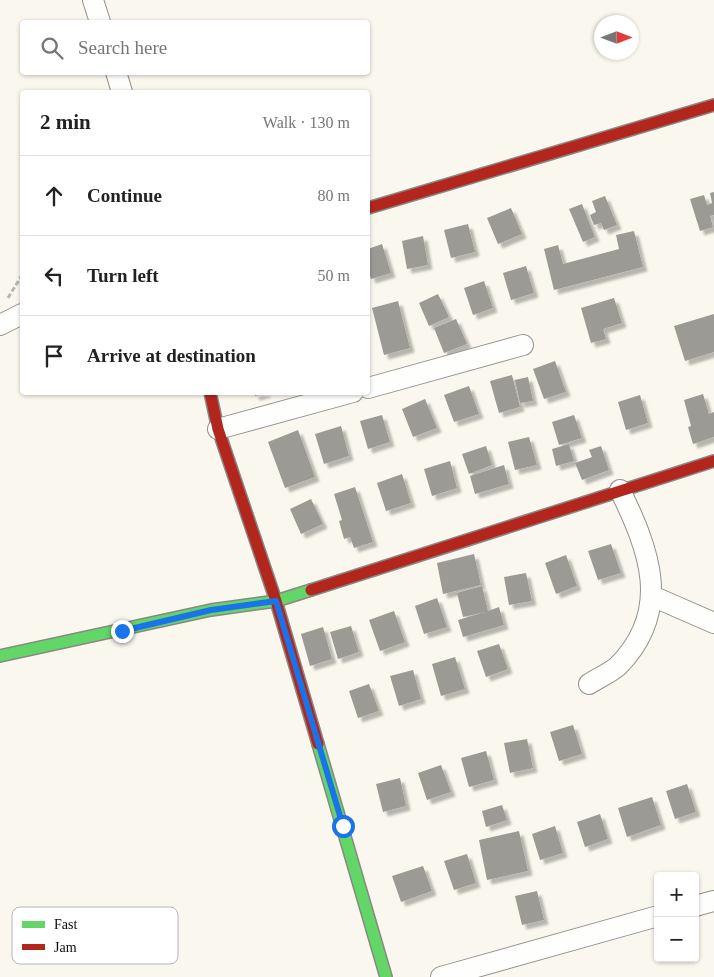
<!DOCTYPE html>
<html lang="en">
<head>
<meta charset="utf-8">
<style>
	:root { --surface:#fff; --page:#f6f6f6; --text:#222; --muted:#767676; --line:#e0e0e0 }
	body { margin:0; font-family:"Times New Roman",serif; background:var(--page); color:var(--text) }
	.controls { position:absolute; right:15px; bottom:15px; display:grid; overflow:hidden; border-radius:5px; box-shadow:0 1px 4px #0004 }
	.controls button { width:45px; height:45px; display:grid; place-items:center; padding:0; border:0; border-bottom:1px solid var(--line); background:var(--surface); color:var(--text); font:25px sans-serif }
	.compass { position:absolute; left:594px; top:15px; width:45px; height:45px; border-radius:50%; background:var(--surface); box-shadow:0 1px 4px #0004; rotate:90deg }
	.stop { position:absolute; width:15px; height:15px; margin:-11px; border:4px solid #1a73e8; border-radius:50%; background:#fff }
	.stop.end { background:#1a73e8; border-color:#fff; box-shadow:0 1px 5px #0008 }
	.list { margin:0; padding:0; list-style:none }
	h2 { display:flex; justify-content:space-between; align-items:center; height:65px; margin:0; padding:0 20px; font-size:21px }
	h2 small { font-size:16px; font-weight:400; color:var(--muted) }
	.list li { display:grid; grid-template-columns:32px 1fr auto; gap:15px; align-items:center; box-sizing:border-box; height:80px; padding:0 20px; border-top:1px solid var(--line) }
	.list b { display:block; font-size:19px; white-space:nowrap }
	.list em { font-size:16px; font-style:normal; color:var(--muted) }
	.icon { flex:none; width:28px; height:28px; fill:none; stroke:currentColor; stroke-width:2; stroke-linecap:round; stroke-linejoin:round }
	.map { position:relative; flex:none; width:714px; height:977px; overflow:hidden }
	.search { position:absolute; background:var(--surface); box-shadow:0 1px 4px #0004; left:20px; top:20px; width:350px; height:55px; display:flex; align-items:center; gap:12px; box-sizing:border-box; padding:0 18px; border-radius:5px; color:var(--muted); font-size:19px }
	.panel { position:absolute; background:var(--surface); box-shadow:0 1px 4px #0004; left:20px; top:90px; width:350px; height:305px; border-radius:5px }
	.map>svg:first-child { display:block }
</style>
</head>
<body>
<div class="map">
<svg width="714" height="977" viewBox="0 0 714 977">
	<defs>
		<filter id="shadow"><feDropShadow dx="4.5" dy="4.5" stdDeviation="1" flood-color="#0004"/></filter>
	</defs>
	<rect width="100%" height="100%" fill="#faf7ee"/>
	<!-- building -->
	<path fill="#9c9a95" filter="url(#shadow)" d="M 714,192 L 714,215 L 710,216 L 713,227 L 700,231 L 690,199 L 704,195 L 707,205 L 712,203 L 710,193 Z
		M 605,196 L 617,225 L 604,230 L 601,223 L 594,225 L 590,215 L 596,212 L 592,201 Z
		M 582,204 L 595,237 L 583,242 L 569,209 Z
		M 511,208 L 522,234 L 498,244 L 487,218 Z
		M 468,224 L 475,252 L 451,258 L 444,230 Z
		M 634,231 L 643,267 L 554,290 L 544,249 L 558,245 L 563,264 L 619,249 L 616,235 Z
		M 423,236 L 428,265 L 407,269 L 402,241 Z
		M 382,244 L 391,273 L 371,279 L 368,270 L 368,249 Z
		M 526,266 L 534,293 L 511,300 L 503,273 Z
		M 484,281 L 493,308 L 473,315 L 464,288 Z
		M 438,294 L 449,317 L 429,326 L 419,303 Z
		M 614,298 L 622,323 L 603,329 L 606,339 L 591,343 L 581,308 Z
		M 398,301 L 410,348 L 384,355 L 372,308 Z
		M 714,314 L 714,352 L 685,361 L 674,326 Z
		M 456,319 L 467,344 L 444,353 L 434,328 Z
		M 555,361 L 566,392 L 544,399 L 533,369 Z
		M 512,375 L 520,407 L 499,413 L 490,381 Z
		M 528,377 L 533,401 L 520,403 L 515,380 Z
		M 469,386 L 479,414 L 454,422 L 444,395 Z
		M 254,392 L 266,392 L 267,393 L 255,396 Z
		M 703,394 L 709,414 L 714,412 L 714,437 L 693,444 L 688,427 L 691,426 L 684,400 Z
		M 640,395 L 648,423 L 626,430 L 618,402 Z
		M 425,399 L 437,428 L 413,437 L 402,409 Z
		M 382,415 L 390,442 L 368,449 L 360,421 Z
		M 574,415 L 582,438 L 559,445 L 552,422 Z
		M 341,426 L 349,456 L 324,464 L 315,434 Z
		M 298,430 L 315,477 L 285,488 L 268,442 Z
		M 529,437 L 537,465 L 515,470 L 508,442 Z
		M 569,444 L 574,461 L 556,466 L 552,449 Z
		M 486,446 L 492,465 L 469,474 L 462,454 Z
		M 601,446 L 609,470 L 582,480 L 575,463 L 592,457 L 589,450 Z
		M 450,461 L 457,488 L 432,496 L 424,469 Z
		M 504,465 L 509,484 L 475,494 L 470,476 Z
		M 402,474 L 411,503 L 386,511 L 377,483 Z
		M 355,487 L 373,542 L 354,548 L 350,537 L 344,539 L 339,521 L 342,520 L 334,494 Z
		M 311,499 L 323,524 L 301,534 L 290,509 Z
		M 611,544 L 621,573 L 598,580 L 588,551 Z
		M 474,554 L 481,585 L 443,594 L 437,563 Z
		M 566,555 L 577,586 L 556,594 L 545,563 Z
		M 526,573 L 532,601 L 509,605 L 504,577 Z
		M 482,586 L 488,611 L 499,607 L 504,625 L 463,637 L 458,620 L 485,612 L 463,617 L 457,593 Z
		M 437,598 L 447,627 L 424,634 L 415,606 Z
		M 394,611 L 405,642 L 380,651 L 369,620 Z
		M 351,626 L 359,652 L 338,659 L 330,632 Z
		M 323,627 L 332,659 L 310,666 L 301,634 Z
		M 499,644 L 508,669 L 486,677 L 477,651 Z
		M 455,657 L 465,689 L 441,696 L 432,664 Z
		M 413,670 L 421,699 L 399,706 L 390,676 Z
		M 369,684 L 379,711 L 358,718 L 349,691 Z
		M 573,725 L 582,754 L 559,761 L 550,732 Z
		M 527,739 L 533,768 L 510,773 L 504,743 Z
		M 486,751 L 494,780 L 469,787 L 461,758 Z
		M 441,765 L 451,792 L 427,800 L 418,773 Z
		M 400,778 L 406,806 L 383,812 L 376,784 Z
		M 687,784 L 696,812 L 675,819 L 666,791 Z
		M 652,797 L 661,825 L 627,837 L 618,808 Z
		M 502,805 L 507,820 L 486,827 L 482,811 Z
		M 600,814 L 608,839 L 585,847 L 577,822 Z
		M 555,826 L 563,853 L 540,860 L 532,834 Z
		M 519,831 L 528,871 L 487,880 L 479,840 Z
		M 467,854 L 476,883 L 454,890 L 444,861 Z
		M 423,866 L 432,891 L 401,902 L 392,876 Z
		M 537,891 L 544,920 L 522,925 L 515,896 Z"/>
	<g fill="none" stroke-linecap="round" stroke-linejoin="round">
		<defs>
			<path id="street" d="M 93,0 L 100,22
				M 116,72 L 122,92
				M 0,325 L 22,314
				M 368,388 L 523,345
				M 218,429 L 353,392
				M 652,596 L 714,623
				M 589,684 C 598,678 610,673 618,666 C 673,610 649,550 620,490
				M 695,906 L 714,901
				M 441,977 L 658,916"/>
			<path id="fast" d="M 0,656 L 211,610 L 276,601 L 311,590
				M 318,744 L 386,977"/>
			<path id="jam" d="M 368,208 L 714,105
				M 210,392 L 218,429 L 276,601 L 318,744
				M 311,590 L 714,461"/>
		</defs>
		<!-- street casing -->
		<use href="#street" stroke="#93918d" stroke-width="22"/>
		<!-- fast casing -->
		<use href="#fast" stroke="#898884" stroke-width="14"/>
		<!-- jam casing -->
		<use href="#jam" stroke="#898884" stroke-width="14"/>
		<!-- path -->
		<path stroke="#b7b6b5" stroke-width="3" stroke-dasharray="5 2.5" stroke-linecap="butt" d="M 8,298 L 22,275"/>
		<!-- street -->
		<use href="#street" stroke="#fefefc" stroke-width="20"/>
		<!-- fast -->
		<use href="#fast" stroke="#63d668" stroke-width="11"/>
		<!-- jam -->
		<use href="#jam" stroke="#b3261e" stroke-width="11"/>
	</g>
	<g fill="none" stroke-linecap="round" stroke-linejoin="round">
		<!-- route -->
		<path stroke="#1a73e8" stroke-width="6" d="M 122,631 L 211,610 L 276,601 L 343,826"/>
	</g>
	<!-- legend -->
	<rect x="12" y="907" width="166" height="57" rx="8" fill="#fff" stroke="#b6b6b6" stroke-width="1"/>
	<rect x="22" y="921" width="23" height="7" fill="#63d668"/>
	<rect x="22" y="944" width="23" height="6" fill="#b3261e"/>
	<g font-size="14" fill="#0b0b0b">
		<text x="54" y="929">Fast</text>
		<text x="54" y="952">Jam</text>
	</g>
</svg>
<div class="controls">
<button>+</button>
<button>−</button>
</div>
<svg class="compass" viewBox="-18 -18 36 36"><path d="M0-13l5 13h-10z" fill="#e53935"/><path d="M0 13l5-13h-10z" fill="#767676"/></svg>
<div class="stop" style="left:343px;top:826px"></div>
<div class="stop end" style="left:122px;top:631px"></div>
<div class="search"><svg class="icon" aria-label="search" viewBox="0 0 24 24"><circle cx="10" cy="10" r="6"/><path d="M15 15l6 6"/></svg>Search here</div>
<section class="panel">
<h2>2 min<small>Walk · 130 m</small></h2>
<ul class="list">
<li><svg class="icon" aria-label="ahead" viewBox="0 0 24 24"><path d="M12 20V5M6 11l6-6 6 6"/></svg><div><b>Continue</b></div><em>80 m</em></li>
<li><svg class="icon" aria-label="left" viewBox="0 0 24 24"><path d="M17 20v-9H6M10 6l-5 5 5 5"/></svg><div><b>Turn left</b></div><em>50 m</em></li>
<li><svg class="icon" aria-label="arrive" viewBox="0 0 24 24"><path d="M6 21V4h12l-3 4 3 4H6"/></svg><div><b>Arrive at destination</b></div></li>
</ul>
</section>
</div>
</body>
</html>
